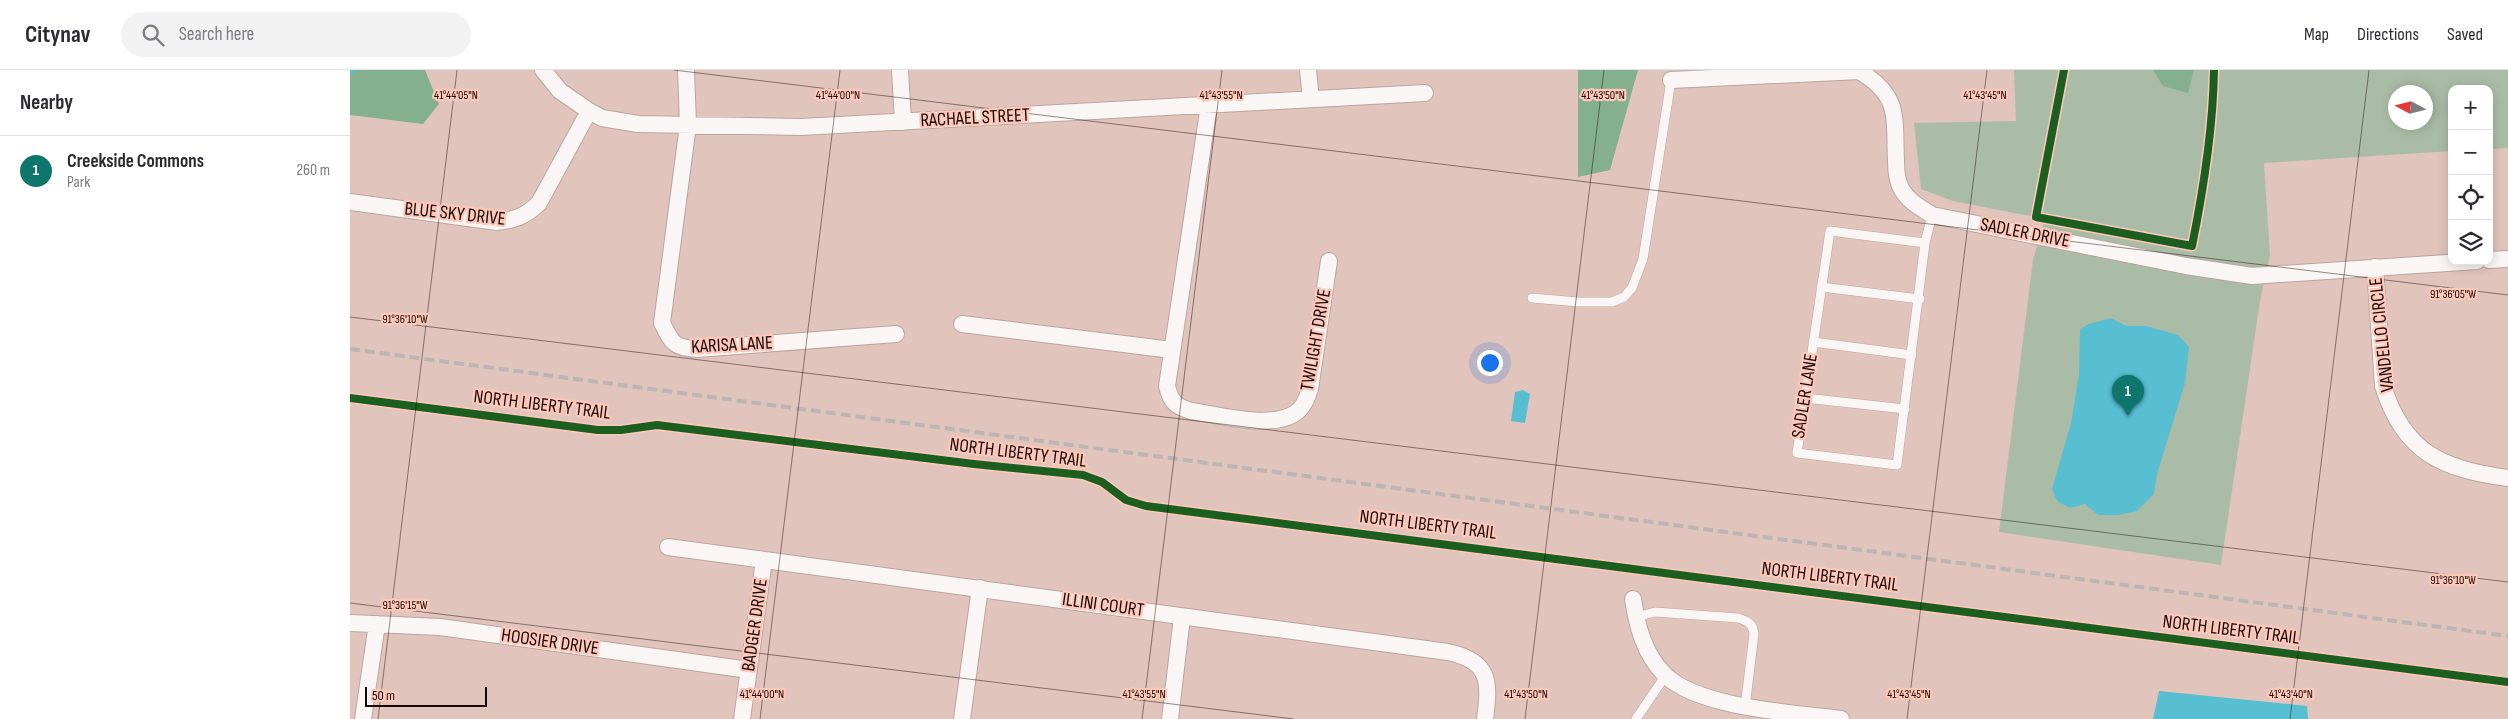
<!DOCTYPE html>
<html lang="en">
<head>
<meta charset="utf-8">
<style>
	:root { --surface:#fff; --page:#f2f2f3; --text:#2b2b33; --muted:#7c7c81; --line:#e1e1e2; --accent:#0f766e }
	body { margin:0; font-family:"Sofia Sans Condensed",sans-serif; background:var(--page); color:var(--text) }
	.controls { position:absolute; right:15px; top:15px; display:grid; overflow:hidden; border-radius:10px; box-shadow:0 2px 12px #0003 }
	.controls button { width:45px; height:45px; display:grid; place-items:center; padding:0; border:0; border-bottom:1px solid var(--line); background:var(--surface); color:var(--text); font:25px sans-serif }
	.compass { position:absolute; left:2038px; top:15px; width:45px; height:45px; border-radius:50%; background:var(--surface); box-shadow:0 2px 12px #0003; rotate:277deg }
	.scale { position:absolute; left:15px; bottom:12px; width:122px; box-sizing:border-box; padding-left:5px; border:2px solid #170603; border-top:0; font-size:14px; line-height:18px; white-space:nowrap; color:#170603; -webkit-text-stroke:4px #fec8b9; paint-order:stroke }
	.you { position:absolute; left:1139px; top:292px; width:18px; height:18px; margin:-12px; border:4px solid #fff; border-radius:50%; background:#1a73e8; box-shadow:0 0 0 8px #1a73e833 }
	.badge { display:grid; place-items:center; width:32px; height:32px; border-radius:50%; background:var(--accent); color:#fff; font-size:16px; font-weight:700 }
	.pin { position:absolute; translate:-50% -41px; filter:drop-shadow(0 1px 2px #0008) }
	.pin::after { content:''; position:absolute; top:26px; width:18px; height:15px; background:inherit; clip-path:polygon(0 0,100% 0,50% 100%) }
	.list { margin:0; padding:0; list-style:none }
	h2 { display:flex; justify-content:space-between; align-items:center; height:65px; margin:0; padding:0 20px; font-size:21px }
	h2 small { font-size:16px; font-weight:400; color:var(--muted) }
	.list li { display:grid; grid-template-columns:32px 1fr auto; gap:15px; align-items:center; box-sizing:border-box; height:70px; padding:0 20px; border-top:1px solid var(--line) }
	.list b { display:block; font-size:19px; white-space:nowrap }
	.list p { margin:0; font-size:16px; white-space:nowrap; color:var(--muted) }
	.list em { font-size:16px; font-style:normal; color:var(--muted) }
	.icon { flex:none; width:28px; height:28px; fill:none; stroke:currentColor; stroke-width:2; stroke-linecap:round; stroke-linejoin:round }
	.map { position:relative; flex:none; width:2158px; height:649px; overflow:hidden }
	header { display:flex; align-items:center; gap:30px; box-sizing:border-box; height:70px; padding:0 25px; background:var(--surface); border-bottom:1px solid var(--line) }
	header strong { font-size:24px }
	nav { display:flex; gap:28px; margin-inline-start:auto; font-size:18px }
	.search { width:350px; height:45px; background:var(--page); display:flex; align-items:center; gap:12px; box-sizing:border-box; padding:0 18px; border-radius:28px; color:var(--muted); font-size:19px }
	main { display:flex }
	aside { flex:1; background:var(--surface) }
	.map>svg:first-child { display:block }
</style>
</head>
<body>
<header>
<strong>Citynav</strong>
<div class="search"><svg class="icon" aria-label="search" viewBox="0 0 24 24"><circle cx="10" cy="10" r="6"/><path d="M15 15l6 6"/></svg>Search here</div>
<nav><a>Map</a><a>Directions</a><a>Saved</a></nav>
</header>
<main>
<aside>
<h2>Nearby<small></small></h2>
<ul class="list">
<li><span class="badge">1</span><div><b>Creekside Commons</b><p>Park</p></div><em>260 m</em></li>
</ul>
</aside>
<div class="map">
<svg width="2158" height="649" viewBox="0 0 2158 649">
	<rect width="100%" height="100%" fill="#e1c4bc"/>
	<!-- green -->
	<path fill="#abbca6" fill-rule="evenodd" d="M 1664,0 L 2158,0 L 2158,78 L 2139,79 L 2139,19 L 2102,19 L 2102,81 L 1914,93 L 1920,186 L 1910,231 L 1871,495 L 1649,462 L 1683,190 L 1695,149 L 1603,131 L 1571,119 L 1564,53 L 1666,51 ZM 2046,22 L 2076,22 L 2076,52 L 2046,52 Z"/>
	<!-- forest -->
	<path fill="#84b08e" d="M 0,0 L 75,0 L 89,34 L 73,54 L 0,45 Z
		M 1228,0 L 1288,0 L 1260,100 L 1228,107 Z
		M 1803,0 L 1844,0 L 1838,23 L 1813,16 Z"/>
	<!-- water -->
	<path fill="#58bed2" d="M 1761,248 L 1776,256 L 1796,256 L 1828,265 L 1839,277 L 1835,313 L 1807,404 L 1804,424 L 1787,441 L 1769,445 L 1748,445 L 1735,434 L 1720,438 L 1707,431 L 1702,419 L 1721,353 L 1729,305 L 1730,259 L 1739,254 Z
		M 1173,320 L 1180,324 L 1175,353 L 1161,351 L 1165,322 Z
		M 1809,621 L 1957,636 L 1958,649 L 1803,649 Z"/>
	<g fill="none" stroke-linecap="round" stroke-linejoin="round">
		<!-- stream -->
		<path stroke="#58bed2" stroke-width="5" d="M 0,1 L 3,0"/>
		<defs>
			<path id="service" d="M 1575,173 L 1480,161 L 1447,383 L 1547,395 L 1575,173 L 1582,145
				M 1471,217 L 1570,229
				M 1182,228 L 1228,232 L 1262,232 L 1274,227 L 1282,218 L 1293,189 L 1321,10
				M 1463,272 L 1562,285
				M 1455,328 L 1555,339
				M 1286,547 L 1305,542 L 1388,548 C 1398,551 1403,554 1404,564 L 1395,637
				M 1286,649 L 1316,605"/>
			<path id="minor" d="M 193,0 L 210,21 L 239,41 L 252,48 L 288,54 L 451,57 L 1075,23
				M 336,0 L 338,55 L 312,253 C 322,273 324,278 347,279 L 546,264
				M 550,0 L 553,52
				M 958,0 L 961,29
				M 1321,10 L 1509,1 C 1551,26 1544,47 1546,91 C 1546,101 1547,112 1552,120 C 1559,132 1571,138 1582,145 L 1836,196 L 1902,206 L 2127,191
				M 859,35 L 817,316 C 821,332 825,336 841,341 C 870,345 918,359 944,344 C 953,339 957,329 960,319 L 979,191
				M 0,132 L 147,152 C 165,150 176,146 189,133 L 239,41
				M 2139,190 L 2158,189
				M 2025,197 L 2033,316 C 2054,383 2092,399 2158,408
				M 612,254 L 822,280
				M 318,477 L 1098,582 C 1140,591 1140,611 1135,649
				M 1283,529 C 1287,556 1294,584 1315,605 C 1349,638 1444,643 1491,649
				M 0,553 L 90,557 L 399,600
				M 13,649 L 27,554
				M 392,649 L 414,490
				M 612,649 L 630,518
				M 820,649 L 832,547"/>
		</defs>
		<!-- service casing -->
		<use href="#service" stroke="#bca59f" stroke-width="10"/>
		<!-- minor casing -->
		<use href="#minor" stroke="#bca59f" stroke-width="18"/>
		<!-- service -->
		<use href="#service" stroke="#faf6f5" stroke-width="9"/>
		<!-- minor -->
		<use href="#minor" stroke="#faf6f5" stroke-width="16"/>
		<!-- rail -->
		<path stroke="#bcb5b3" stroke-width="4" stroke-dasharray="10 5" stroke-linecap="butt" d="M 0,279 L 2158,566"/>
		<defs>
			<path id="cycleway" d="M 1714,0 L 1686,147 L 1842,176 C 1854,117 1863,60 1864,0
				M 0,328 L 248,360 L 271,360 L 307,355 L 624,394 L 733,405 L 752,412 L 776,430 L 796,436 L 2158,612"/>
		</defs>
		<!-- cycleway casing -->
		<use href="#cycleway" stroke="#fec8b9" stroke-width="11"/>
		<!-- cycleway -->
		<use href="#cycleway" stroke="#1b5e20" stroke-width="8"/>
	</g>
	<!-- ticks -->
	<path fill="none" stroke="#170603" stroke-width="1" stroke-opacity="0.45" d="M 324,0 L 2158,225M 0,247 L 2158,512M 0,533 L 944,649M 28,649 L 107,0M 410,649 L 490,0M 792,649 L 872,0M 1175,649 L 1254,0M 1557,649 L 1637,0M 1940,649 L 2019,0"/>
	<g text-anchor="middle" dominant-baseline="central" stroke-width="4.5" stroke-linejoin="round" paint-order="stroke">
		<!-- street labels -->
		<g font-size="19" fill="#170603" stroke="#fec8b9">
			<text transform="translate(625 48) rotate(-3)">RACHAEL STREET</text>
			<text transform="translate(105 144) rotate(6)">BLUE SKY DRIVE</text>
			<text transform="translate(1675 163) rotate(11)">SADLER DRIVE</text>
			<text transform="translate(2032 265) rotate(-96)">VANDELLO CIRCLE</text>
			<text transform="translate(966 270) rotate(-80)">TWILIGHT DRIVE</text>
			<text transform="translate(382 275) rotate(-3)">KARISA LANE</text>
			<text transform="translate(1455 326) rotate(-81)">SADLER LANE</text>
			<text transform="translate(192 335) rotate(7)">NORTH LIBERTY TRAIL</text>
			<text transform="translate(668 383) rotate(7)">NORTH LIBERTY TRAIL</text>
			<text transform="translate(1078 455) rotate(7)">NORTH LIBERTY TRAIL</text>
			<text transform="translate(1480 507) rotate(7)">NORTH LIBERTY TRAIL</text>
			<text transform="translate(753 535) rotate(8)">ILLINI COURT</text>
			<text transform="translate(405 555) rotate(-82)">BADGER DRIVE</text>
			<text transform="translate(1881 560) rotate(7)">NORTH LIBERTY TRAIL</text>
			<text transform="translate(200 572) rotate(8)">HOOSIER DRIVE</text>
		</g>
	</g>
	<g font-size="12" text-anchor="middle" fill="#170603" stroke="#fec8b9" stroke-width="4.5" stroke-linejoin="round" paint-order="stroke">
		<text x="106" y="29">41°44'05"N</text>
		<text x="488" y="29">41°44'00"N</text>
		<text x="871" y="29">41°43'55"N</text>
		<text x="1253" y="29">41°43'50"N</text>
		<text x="1635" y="29">41°43'45"N</text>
		<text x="2103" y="228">91°36'05"W</text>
		<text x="55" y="253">91°36'10"W</text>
		<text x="2103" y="514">91°36'10"W</text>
		<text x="55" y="539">91°36'15"W</text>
		<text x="412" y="628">41°44'00"N</text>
		<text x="794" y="628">41°43'55"N</text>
		<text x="1176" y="628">41°43'50"N</text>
		<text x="1559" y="628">41°43'45"N</text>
		<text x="1941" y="628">41°43'40"N</text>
	</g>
</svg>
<div class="controls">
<button>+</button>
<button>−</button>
<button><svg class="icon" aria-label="locate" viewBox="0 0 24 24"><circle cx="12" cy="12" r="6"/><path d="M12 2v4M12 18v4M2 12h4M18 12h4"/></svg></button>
<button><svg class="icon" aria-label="layers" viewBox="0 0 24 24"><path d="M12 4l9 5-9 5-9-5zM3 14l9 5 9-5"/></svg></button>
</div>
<svg class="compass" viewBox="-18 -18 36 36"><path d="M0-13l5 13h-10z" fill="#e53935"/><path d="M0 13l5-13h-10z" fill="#7c7c81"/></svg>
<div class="scale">50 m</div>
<div class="you"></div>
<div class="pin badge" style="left:1778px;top:346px">1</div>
</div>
</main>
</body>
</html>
